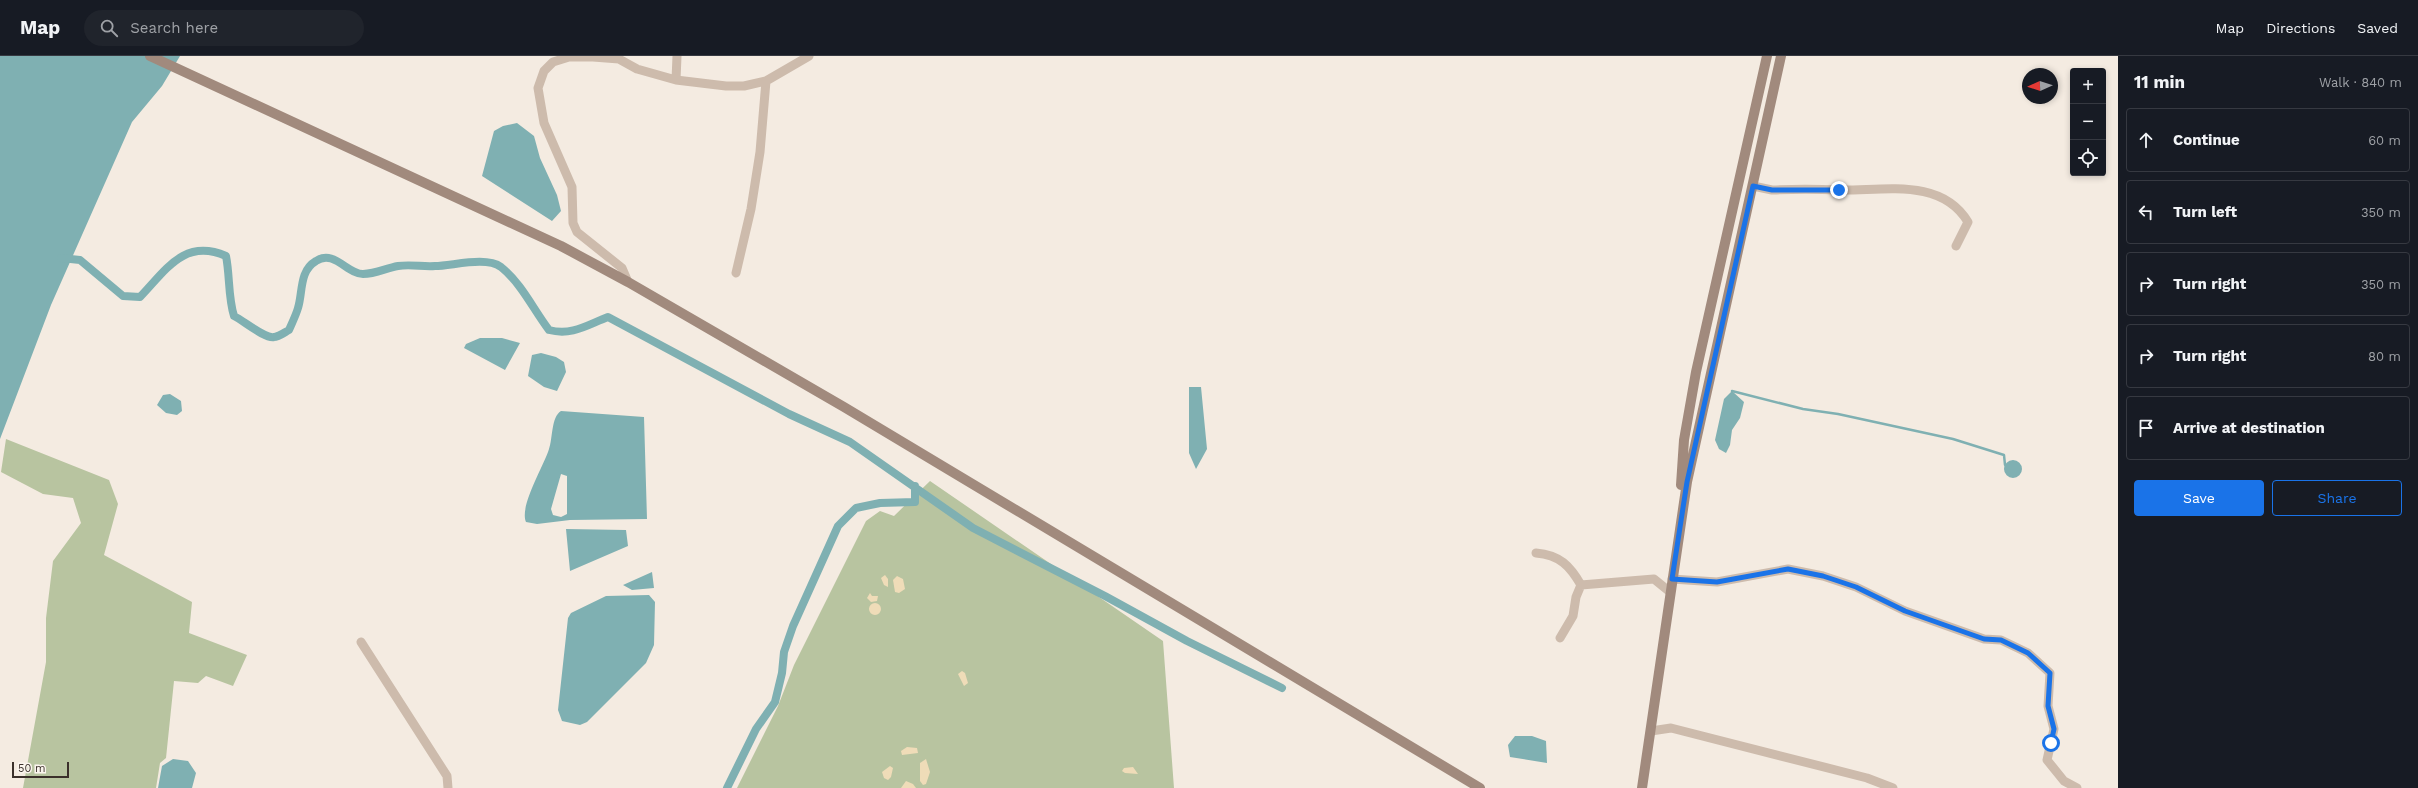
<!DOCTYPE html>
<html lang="en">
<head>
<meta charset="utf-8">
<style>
	:root { --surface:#171b24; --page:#20242c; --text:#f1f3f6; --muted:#9ea1a6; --line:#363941; --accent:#1a73e8 }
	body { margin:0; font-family:"Work Sans",sans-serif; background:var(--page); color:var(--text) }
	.controls { position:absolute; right:12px; top:12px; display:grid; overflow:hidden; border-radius:4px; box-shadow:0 2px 6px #0003 }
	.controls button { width:36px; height:36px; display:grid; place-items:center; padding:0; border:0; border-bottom:1px solid var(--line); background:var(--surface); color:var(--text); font:20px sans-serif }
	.compass { position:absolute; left:2022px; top:12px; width:36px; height:36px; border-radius:50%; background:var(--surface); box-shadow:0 2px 6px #0003; rotate:267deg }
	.scale { position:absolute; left:12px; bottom:10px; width:57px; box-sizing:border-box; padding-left:4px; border:2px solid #3b302b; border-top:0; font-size:11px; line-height:14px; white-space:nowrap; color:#3b302b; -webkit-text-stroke:3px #fbf5ee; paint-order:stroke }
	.stop { position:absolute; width:12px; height:12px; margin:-9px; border:3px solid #1a73e8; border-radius:50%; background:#fff }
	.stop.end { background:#1a73e8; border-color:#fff; box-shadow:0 1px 4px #0008 }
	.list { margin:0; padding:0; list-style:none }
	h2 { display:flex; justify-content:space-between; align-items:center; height:52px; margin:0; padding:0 16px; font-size:17px }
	h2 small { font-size:13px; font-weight:400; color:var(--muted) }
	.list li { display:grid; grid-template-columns:26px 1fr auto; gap:12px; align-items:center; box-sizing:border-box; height:64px; margin:0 8px 8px; padding:0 8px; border:1px solid var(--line); border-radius:4px }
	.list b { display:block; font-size:15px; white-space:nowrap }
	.list em { font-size:13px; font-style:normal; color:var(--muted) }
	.actions { display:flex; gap:8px; padding:12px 16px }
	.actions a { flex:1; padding:9px 0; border:1px solid var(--accent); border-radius:4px; text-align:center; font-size:14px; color:var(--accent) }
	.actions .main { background:var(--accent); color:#fff }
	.icon { flex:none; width:22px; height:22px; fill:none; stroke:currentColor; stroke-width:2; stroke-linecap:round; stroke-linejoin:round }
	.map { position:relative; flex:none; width:2118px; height:732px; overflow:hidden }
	header { display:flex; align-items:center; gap:24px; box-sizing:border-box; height:56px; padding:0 20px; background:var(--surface); border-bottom:1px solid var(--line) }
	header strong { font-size:19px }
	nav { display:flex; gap:22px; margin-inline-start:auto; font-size:14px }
	.search { width:280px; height:36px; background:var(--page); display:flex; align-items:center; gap:10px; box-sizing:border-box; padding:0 14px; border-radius:22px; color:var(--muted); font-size:15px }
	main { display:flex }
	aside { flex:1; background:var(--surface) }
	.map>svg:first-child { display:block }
</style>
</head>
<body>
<header>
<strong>Map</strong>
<div class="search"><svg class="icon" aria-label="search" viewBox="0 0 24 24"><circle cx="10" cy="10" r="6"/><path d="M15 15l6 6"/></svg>Search here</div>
<nav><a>Map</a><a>Directions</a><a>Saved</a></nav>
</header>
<main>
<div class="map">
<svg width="2118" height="732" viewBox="0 0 2118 732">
	<rect width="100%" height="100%" fill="#f4ebe1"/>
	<!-- green -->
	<path fill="#b8c4a0" d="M 6,383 L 109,424 L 118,448 L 104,499 L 192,546 L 189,577 L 247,599 L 233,630 L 206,620 L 198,627 L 174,625 L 166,702 L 160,707 L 156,732 L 23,732 L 46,606 L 46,562 L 53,505 L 81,467 L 73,442 L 43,438 L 1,416 Z
		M 930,425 L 1163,585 L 1174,732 L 737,732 L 778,650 L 794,609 L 866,465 L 880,455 L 894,460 Z"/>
	<!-- sand -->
	<path fill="#efdcb8" d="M 885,519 L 888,523 L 888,531 L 884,529 L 881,522 Z
		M 897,520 L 903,523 L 905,533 L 899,537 L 895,536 L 893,524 Z
		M 870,537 L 872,540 L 878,540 L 877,545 L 871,546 L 867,542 Z
		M869 553a6 6 0 1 1 12 0a6 6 0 1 1-12 0Z
		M 962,615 L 965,617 L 968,627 L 964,630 L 958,618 Z
		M 907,691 L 917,692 L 918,697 L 902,699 L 901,695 Z
		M 926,703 L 930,716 L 926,728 L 923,729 L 920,725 L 920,707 Z
		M 890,710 L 893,712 L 891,721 L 888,724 L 884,722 L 882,716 Z
		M 1133,711 L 1138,718 L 1125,717 L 1122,715 L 1124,712 Z
		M 906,725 L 913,728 L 916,732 L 901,732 Z"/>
	<!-- water -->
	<path fill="#7fb0b2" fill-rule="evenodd" d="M 0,0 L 180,0 L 162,30 L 132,66 L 51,249 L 0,383 Z
		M 517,67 L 534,80 L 540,102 L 557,139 L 561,155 L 552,165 L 482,120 L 494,75 L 503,70 Z
		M 480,282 L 502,282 L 520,287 L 505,314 L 464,292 L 466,288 Z
		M 541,297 L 556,301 L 564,306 L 566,316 L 557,335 L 544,331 L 528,320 L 532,299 Z
		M 1189,331 L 1201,331 L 1207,393 L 1196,413 L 1189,397 Z
		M 1732,335 L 1744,346 L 1740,362 L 1732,374 L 1730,389 L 1726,397 L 1719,393 L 1715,384 L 1724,343 Z
		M 170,338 L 181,345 L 182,355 L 177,359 L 166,357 L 157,349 L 163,339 Z
		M 561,355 L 644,361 L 647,463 L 570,464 L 537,468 L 526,466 C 519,450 544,410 549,393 C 553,382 551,361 561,355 ZM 561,418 L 567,420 L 567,458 L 561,461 L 553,459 L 551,453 Z
		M2004 413a9 9 0 1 1 18 0a9 9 0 1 1-18 0Z
		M 566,473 L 626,474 L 628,490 L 570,515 Z
		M 652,516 L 654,532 L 632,534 L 623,529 Z
		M 649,539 L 655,546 L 654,589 L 646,607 L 587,666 L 580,669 L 562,665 L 558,654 L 568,562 L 571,557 L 606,540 Z
		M 1532,680 L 1546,685 L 1547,707 L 1510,701 L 1508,689 L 1515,680 Z
		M 173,703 L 188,705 L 196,717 L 192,732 L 158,732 L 162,710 Z"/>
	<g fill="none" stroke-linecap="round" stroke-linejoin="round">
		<!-- stream -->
		<path stroke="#7fb0b2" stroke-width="2.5" d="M 1732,335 L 1803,353 L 1838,358 L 1953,383 L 2004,399 L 2005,409"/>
		<!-- canal -->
		<path stroke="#7fb0b2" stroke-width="8" d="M 61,202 L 80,204 L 123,240 L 140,241 C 166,214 184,182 226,200 C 230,220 228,241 234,260 C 244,265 265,283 274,281 C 279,281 285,276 289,274 C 292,267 296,259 298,252 C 303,236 299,215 316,205 C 334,193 347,218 363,218 C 376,218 386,212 398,210 C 411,208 423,211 435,210 C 452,210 486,200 501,211 C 522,228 533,253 549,274 C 572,280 587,269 608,261 L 789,358 L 850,386 L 973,472 L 1105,540 L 1187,585 L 1282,632
			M 727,732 L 756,673 L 775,646 L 782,617 L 784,596 L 793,570 L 838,470 L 856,452 L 880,447 L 915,446 L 915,430"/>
		<!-- street -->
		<path stroke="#cdbbac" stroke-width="9" d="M 676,24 L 677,0
			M 1753,130 L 1772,134 C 1794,133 1817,133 1839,134 C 1883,135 1941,121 1968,166 L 1956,190
			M 736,217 L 751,153 L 760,96 L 766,25
			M 628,226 L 622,212 L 577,176 L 573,167 L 572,131 L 544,67 L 538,32 L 544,15 L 553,6 L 569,1 L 593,1 L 619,3 L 637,13 L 676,24 L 726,30 L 744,30 L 766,25 L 809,0
			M 1536,497 C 1560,499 1570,510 1581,529
			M 1672,523 L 1717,526 L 1788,513 L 1823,520 L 1856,531 L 1905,555 L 1984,583 L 2001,584 L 2028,597 L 2050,617 L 2048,650 L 2054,673 L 2047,704 L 2064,725 L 2077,732
			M 1560,582 L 1573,560 L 1576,541 L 1581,529 L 1654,523 L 1670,536
			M 361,586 L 447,720 L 448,732
			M 1651,675 L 1671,672 L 1867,722 L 1893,732"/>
		<!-- secondary -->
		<path stroke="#a18a7d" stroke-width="10" d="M 150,0 L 561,190 L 628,226 L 844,351 L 1480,732
			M 1681,429 L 1684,384 L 1696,316 L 1767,0
			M 1642,732 L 1687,426 L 1781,0"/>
	</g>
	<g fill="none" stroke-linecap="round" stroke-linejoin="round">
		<!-- route -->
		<path stroke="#1a73e8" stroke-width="5" d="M 1839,134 L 1772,134 L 1753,130 L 1687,426 L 1672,523 L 1717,526 L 1788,513 L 1823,520 L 1856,531 L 1905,555 L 1984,583 L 2001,584 L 2028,597 L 2050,617 L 2048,650 L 2054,673 L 2051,687"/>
	</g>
</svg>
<div class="controls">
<button>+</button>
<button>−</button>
<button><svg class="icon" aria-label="locate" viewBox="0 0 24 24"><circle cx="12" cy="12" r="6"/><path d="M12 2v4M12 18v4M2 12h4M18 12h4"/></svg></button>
</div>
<svg class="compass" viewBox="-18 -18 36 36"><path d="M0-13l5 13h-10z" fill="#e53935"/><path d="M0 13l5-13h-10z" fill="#9ea1a6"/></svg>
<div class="scale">50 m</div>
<div class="stop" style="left:2051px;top:687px"></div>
<div class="stop end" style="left:1839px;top:134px"></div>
</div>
<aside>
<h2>11 min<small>Walk · 840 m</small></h2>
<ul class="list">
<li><svg class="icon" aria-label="ahead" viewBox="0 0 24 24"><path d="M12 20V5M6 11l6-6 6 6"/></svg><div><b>Continue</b></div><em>60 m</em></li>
<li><svg class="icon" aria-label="left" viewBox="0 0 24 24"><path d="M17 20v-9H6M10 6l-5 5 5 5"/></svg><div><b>Turn left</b></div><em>350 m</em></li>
<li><svg class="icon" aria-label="right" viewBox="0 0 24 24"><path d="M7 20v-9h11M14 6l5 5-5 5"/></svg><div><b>Turn right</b></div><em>350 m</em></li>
<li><svg class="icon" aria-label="right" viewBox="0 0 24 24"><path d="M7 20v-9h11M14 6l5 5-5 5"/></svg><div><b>Turn right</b></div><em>80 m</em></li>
<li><svg class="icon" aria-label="arrive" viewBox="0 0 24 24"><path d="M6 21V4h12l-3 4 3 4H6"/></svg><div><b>Arrive at destination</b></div></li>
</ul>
<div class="actions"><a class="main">Save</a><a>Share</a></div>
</aside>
</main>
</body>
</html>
